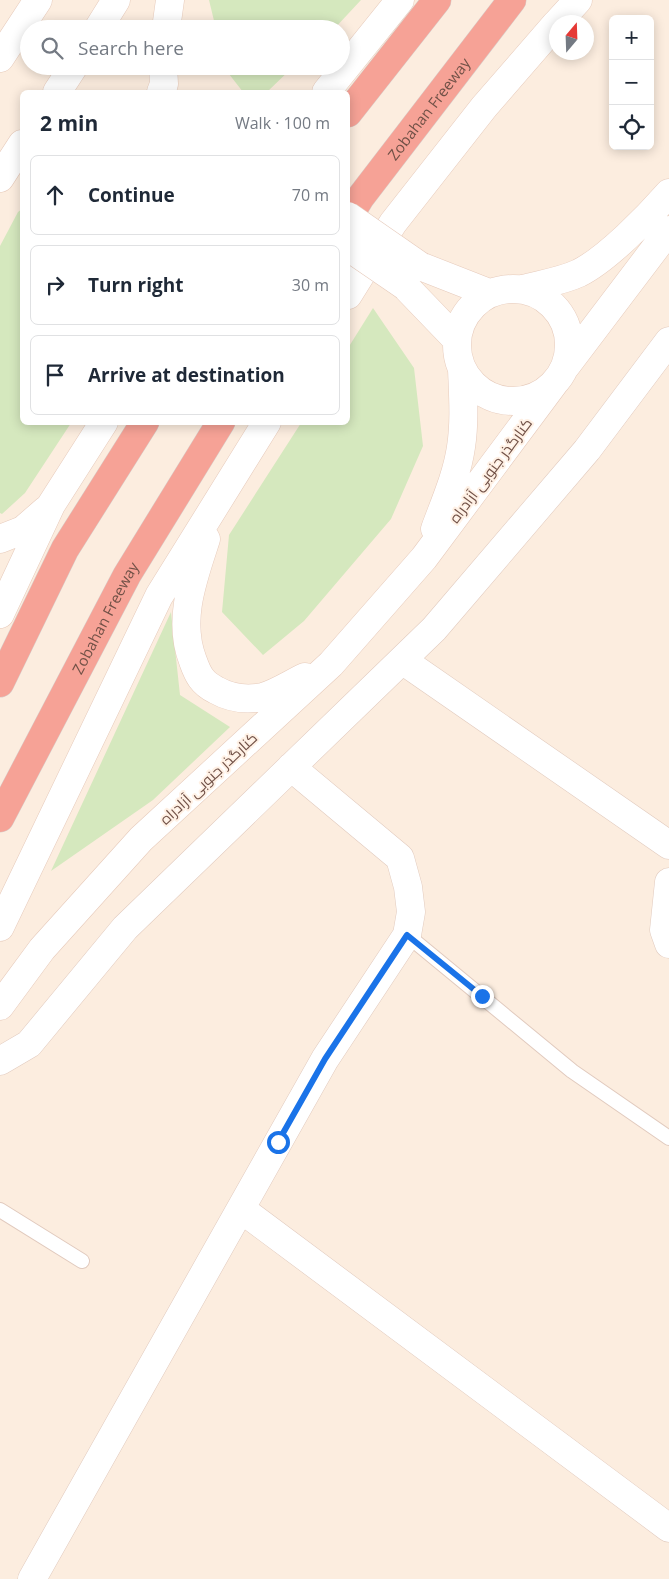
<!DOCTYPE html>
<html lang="en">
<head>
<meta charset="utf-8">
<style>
	:root { --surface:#fff; --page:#f6f6f7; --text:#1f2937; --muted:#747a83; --line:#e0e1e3 }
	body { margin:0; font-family:"Open Sans",Cairo,sans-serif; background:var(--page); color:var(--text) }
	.controls { position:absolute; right:15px; top:15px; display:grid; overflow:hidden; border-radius:8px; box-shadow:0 2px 12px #0003 }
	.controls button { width:45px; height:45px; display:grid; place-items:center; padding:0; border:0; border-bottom:1px solid var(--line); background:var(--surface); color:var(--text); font:25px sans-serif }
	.compass { position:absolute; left:549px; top:15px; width:45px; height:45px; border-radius:50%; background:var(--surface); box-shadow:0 2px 12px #0003; rotate:19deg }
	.stop { position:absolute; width:15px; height:15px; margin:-11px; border:4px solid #1a73e8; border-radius:50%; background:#fff }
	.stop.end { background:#1a73e8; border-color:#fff; box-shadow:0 1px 5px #0008 }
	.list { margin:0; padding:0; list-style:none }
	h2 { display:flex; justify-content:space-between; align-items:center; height:65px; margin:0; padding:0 20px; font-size:21px }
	h2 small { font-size:16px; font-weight:400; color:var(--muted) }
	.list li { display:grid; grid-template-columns:32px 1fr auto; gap:15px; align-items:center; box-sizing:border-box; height:80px; margin:0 10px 10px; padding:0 10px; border:1px solid var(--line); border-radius:8px }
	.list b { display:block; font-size:19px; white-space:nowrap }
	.list em { font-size:16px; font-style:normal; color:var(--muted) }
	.icon { flex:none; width:28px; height:28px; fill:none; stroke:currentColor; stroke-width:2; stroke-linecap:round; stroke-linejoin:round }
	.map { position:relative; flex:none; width:669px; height:1579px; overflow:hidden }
	.search { position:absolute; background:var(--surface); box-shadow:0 2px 12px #0003; left:20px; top:20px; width:330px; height:55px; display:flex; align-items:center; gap:12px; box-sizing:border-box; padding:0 18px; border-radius:28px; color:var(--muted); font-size:19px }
	.panel { position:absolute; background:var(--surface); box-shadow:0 2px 12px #0003; left:20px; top:90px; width:330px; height:335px; border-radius:8px }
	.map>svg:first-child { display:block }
</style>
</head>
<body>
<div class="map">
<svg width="669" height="1579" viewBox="0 0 669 1579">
	<rect width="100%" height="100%" fill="#fceddf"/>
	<!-- green -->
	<path fill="#d5e8be" d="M 209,0 L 361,0 L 334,29 L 216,29 Z
		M 226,66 L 294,66 L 267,92 L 243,92 L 229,74 Z
		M 22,209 L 22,422 L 71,423 L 25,493 L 2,514 L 0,513 L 0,246 L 18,212 Z
		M 373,308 L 414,368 L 423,446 L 391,519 L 304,621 L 263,655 L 222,612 L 229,535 L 301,423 L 348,422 L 348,348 Z
		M 171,612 L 180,695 L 230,727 L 153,800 L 51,871 Z"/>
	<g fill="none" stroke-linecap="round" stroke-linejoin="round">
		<defs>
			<path id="lane" d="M 407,935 L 572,1071 L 669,1138
				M 0,1210 L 82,1261"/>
			<path id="street" d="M 402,660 L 669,845
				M 669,882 L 664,930 L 669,944
				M 0,1061 L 29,1044 L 125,928 L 434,629 L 587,450 L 669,341
				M 241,1209 L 669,1528
				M 32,1579 L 325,1059 L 407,935 L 411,912 L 408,887 L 400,858 L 291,767"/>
			<path id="secondary" d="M 558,22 L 578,0
				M 98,29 L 116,0
				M 166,29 L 170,0
				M 0,58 L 38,0
				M 57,92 L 74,66
				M 161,92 L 164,84 L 163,66
				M 326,92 L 400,0
				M 0,178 L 22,144
				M 420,266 L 489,293
				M 405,286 L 456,339
				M457 345a56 56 0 1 1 112 0a56 56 0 1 1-112 0Z
				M 523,289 C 542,284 562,281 579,273 C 607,259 648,217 669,193
				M 348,295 L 393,223 L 484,107 L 556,24
				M 566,366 L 669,230
				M 435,529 C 445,502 457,475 461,447 C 465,421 463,395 462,369
				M 0,539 L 23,530 L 46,510
				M 206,539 C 193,579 177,620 193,661 C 198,675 202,683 216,690 C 230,698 247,700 263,697 C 277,693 292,683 305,677
				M 0,614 L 51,505 L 104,422
				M 0,927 L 159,596 L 267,422
				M 0,1006 L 42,949 L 141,839 L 331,664 L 424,558 L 555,382"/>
			<g id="highway">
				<path d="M 348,113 L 437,0"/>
				<path id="s1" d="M 348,218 L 360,198 L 512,0"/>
				<path d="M 0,683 L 65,549 L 145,422"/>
				<path id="s2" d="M 0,818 L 127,575 L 221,422"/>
			</g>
		</defs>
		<!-- lane casing -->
		<use href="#lane" stroke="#e1cabe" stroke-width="16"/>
		<!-- street casing -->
		<use href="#street" stroke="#e1cabe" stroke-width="29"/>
		<!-- secondary casing -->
		<use href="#secondary" stroke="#e6cabb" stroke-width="29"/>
		<!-- highway casing -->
		<use href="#highway" stroke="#d7cecb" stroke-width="29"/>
		<!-- lane -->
		<use href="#lane" stroke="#fff" stroke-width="14"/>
		<!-- street -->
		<use href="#street" stroke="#fff" stroke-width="28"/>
		<!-- secondary -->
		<use href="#secondary" stroke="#fff" stroke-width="28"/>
		<!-- highway -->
		<use href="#highway" stroke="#f6a296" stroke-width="28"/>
		<defs>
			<path id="secondary-bridge" d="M 348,216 L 420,266
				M 348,247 L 405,286"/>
		</defs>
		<!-- secondary-bridge casing -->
		<use href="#secondary-bridge" stroke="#e6cabb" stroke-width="29" stroke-linecap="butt"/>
		<!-- secondary-bridge -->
		<use href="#secondary-bridge" stroke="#fff" stroke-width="28"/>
	</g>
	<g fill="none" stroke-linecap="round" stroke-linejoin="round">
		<!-- route -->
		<path stroke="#1a73e8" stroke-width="6" d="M 278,1142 L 325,1059 L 407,935 L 482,996"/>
	</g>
	<g text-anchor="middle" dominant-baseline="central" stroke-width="4" stroke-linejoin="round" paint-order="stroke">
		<!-- street labels -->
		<g font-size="15" fill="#715147" stroke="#fff1e5">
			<text stroke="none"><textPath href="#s1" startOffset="136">Zobahan Freeway</textPath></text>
			<text transform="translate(490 470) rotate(-53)">کنارگذر جنوبی آزادراه</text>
			<text stroke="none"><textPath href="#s2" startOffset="226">Zobahan Freeway</textPath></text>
			<text transform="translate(208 778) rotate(-43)">کنارگذر جنوبی آزادراه</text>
		</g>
	</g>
</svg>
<div class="controls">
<button>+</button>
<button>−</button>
<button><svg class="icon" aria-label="locate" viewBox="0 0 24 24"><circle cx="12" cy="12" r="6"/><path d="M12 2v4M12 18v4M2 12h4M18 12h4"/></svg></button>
</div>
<svg class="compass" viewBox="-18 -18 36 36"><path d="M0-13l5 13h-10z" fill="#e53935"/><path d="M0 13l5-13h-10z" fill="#747a83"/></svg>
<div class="stop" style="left:278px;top:1142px"></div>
<div class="stop end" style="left:482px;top:996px"></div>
<div class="search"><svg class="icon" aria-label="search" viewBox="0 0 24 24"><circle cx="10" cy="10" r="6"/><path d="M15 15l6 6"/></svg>Search here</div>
<section class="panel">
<h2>2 min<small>Walk · 100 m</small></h2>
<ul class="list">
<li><svg class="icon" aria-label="ahead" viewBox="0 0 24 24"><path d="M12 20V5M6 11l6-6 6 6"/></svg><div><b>Continue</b></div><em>70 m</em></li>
<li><svg class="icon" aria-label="right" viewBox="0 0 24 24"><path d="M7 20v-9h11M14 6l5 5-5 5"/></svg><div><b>Turn right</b></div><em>30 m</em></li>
<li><svg class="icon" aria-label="arrive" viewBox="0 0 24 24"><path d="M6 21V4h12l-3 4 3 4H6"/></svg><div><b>Arrive at destination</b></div></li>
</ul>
</section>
</div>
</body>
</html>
